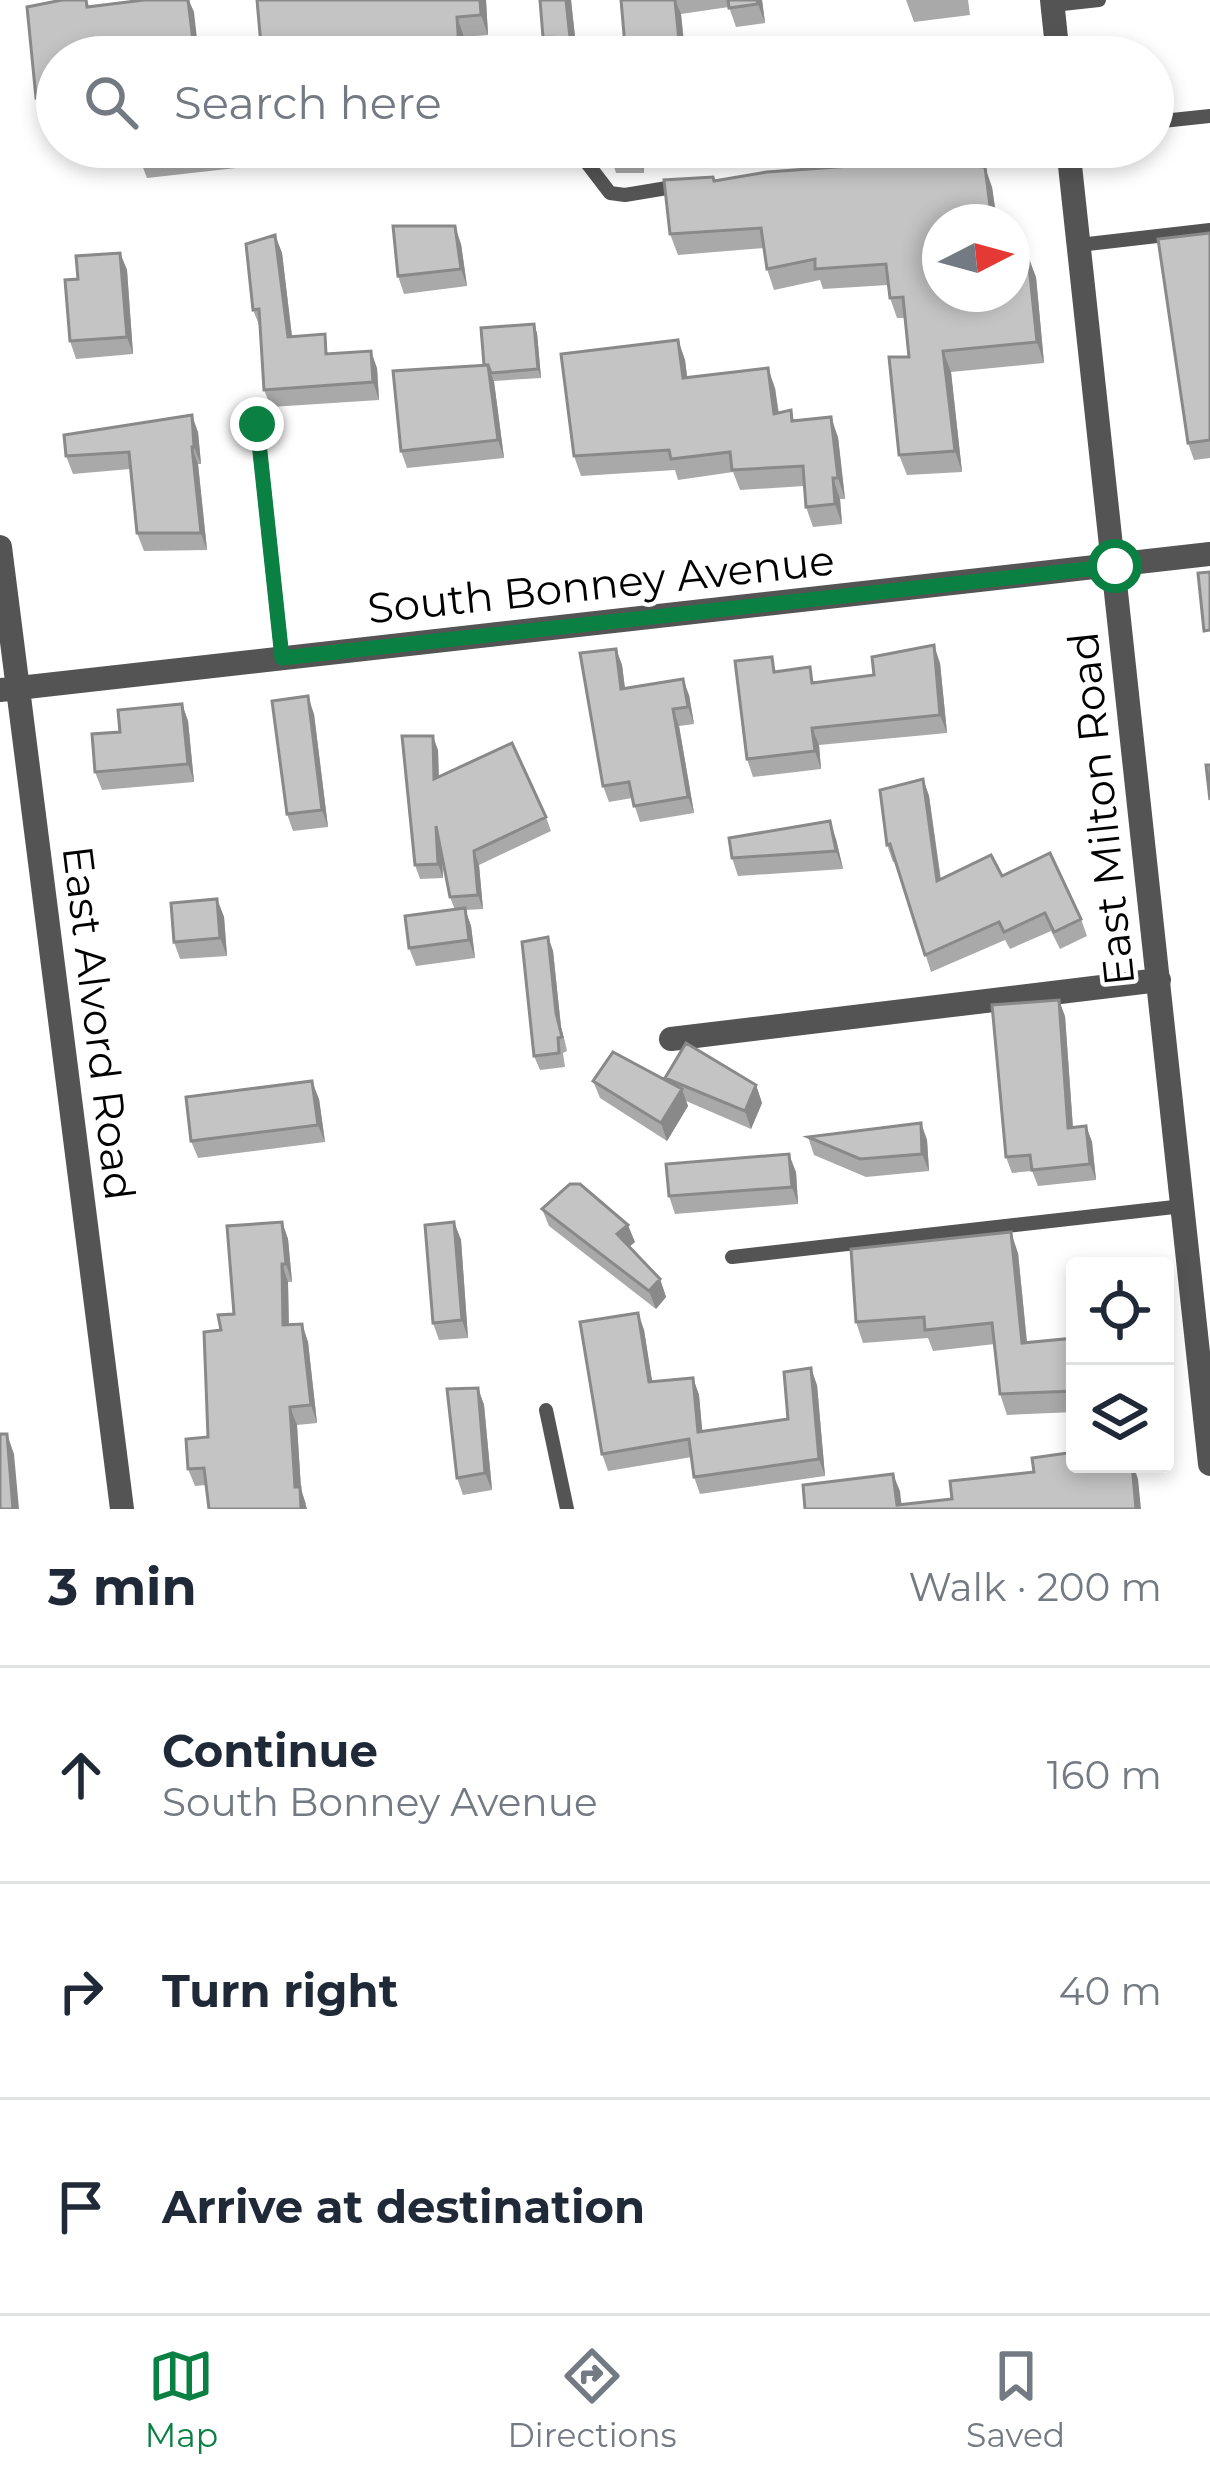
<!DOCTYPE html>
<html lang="en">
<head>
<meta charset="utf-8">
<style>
	:root { --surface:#fff; --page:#f2f2f3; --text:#1f2937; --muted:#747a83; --line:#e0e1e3; --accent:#0b8043 }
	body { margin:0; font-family:Montserrat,sans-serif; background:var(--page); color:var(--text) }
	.controls { position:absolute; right:36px; bottom:36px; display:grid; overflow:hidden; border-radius:12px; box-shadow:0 6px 18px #0003 }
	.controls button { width:108px; height:108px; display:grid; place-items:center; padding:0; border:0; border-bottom:3px solid var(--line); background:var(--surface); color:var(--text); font:60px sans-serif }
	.compass { position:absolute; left:922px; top:204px; width:108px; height:108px; border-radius:50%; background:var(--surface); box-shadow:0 6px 18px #0003; rotate:84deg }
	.stop { position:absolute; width:36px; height:36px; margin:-27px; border:9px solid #0b8043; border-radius:50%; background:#fff }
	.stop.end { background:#0b8043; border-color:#fff; box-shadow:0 3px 12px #0008 }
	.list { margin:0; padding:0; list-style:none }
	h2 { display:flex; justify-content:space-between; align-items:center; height:156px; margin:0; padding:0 48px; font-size:51px }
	h2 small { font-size:39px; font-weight:400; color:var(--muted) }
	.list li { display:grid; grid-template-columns:78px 1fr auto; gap:36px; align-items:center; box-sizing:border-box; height:216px; padding:0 48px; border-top:3px solid var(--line) }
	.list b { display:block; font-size:45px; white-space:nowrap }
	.list p { margin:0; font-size:39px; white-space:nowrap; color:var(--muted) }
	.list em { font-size:39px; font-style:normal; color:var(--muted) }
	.icon { flex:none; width:66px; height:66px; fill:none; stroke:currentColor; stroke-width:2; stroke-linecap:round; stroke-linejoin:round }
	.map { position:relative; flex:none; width:1210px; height:1509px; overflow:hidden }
	.search { position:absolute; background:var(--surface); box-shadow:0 6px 18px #0003; left:36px; right:36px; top:36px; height:132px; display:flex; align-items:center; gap:30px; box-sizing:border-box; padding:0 42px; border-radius:66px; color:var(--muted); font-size:45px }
	.sheet { height:804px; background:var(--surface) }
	nav { display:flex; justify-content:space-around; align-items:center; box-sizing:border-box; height:168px; border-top:3px solid var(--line); background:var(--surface); font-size:33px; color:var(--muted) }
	nav a { display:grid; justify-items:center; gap:6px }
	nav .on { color:var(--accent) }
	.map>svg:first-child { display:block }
</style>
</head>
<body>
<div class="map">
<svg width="1210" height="1509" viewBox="0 0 1210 1509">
	<rect width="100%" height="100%" fill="#fff"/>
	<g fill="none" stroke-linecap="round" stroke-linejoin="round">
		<!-- lane -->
		<path stroke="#545454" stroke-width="14" d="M 1053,5 L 1099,0
			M 1153,122 L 1210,116
			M 587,163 L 610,193 L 625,195 L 679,186
			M 898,163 L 1030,147
			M 1079,245 L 1210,230
			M 257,424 L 282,658
			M 732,1257 L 1183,1206
			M 546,1410 L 567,1509"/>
		<!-- street -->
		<path stroke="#545454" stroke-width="24" d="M 1052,0 L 1058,57
			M 1068,147 L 1210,1464
			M 0,547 L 122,1509
			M 0,690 L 1210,554
			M 671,1039 L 1159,980"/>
	</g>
	<!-- wall -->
	<path fill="#a9a9a9" d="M 62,0 L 87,0 L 89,7 L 144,0 L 189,0 L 194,12 L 57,57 L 57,113 L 42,116 L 36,98 Z
		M 486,0 L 488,35 L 464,37 L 465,57 L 262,57 Z
		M 571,0 L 577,55 L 549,54 L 543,37 Z
		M 621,0 L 762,0 L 765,23 L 736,27 L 729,7 L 681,14 L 685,50 L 626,57 Z
		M 906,0 L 968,0 L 970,15 L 914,22 Z
		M 139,147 L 269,147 L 272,164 L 147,178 L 140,160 Z
		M 608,147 L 690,147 L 642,151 L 644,173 L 616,173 Z
		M 715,181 L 992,187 L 997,222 L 940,222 L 940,294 L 1036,277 L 1044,363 L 951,372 L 962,472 L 907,475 L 899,455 L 909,357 L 905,318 L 897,318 L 890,298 L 888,285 L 823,289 L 820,280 L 774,290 L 767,269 L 764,248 L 678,255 L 670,234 Z
		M 1210,233 L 1210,458 L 1194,460 L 1188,443 Z
		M 275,235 L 282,253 L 292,336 L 331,354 L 377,368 L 379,400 L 271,407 L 264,390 L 260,327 L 253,310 Z
		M 461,244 L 467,286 L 404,294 L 398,276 Z
		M 120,253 L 127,270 L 133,354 L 76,359 L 70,341 L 78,279 Z
		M 537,333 L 541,378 L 494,381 L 504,458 L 407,468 L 401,451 L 484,365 Z
		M 678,340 L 685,360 L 687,377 L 775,388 L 779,413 L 838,437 L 845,499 L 840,499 L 842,524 L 813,527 L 806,507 L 804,486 L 740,490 L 733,472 L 678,480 L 675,470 L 581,476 L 574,456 Z
		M 198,432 L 201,464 L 198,464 L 207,550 L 144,551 L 137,533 L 130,469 L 73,474 L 66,456 Z
		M 616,649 L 622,665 L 625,688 L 689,695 L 694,724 L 679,726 L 694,813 L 640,822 L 632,798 L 609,802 L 603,786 Z
		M 940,663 L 947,733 L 819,745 L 821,769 L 753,777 L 747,759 L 778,671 L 816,682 L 874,675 Z
		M 182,704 L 188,721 L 194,782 L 102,790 L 95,772 L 120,732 Z
		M 314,714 L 328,827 L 293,831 L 287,814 Z
		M 438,750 L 439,777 L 546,817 L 551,831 L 479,865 L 483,909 L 465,910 L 471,926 L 475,958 L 416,966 L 409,948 L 455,910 L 450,897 L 442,856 L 443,878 L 420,879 L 415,865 Z
		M 923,779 L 929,796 L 941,879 L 1002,876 L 1081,919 L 1087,936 L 1060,949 L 1051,931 L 1010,949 L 1005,940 L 931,972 L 896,862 L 893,862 L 887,845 Z
		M 836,839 L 843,869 L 738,876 L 732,858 Z
		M 217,899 L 224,917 L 227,956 L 180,959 L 174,942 Z
		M 548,937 L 553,951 L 561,1027 L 567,1051 L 563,1053 L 565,1067 L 540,1070 L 534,1056 Z
		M 1065,1016 L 1073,1127 L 1086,1126 L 1092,1142 L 1096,1180 L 1038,1186 L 1032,1171 L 1012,1173 L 1006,1157 Z
		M 665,1078 L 756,1085 L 762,1103 L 751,1129 L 686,1101 L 688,1106 L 667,1141 L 600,1098 L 593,1081 L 666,1080 Z
		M 319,1099 L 325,1142 L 198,1158 L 191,1141 Z
		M 921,1123 L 927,1140 L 929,1171 L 866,1177 L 814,1155 L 808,1137 Z
		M 796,1172 L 798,1204 L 675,1214 L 669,1196 Z
		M 542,1209 L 635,1242 L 629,1247 L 660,1279 L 666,1297 L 656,1309 L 549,1226 Z
		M 282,1222 L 288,1239 L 292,1282 L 288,1282 L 289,1325 L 302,1324 L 308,1342 L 317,1423 L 297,1425 L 301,1489 L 306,1504 L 206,1485 L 195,1486 L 188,1469 L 208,1437 L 221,1330 L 234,1314 Z
		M 454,1222 L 461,1240 L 468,1338 L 439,1340 L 433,1323 Z
		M 1018,1253 L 1027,1342 L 1075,1338 L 1075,1412 L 1007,1415 L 1000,1394 L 995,1344 L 933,1351 L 928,1338 L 863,1343 L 856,1322 Z
		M 638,1313 L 644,1330 L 652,1382 L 693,1378 L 699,1395 L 702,1432 L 788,1419 L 817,1385 L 825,1476 L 700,1494 L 694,1477 L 692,1457 L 608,1471 L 602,1454 Z
		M 478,1388 L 484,1405 L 492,1490 L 463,1495 L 457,1478 Z"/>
	<!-- shaded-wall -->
	<path fill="#898989" d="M 188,0 L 194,12 L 199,57 L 195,57 Z
		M 480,0 L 486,0 L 488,35 L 481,15 Z
		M 566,0 L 571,0 L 577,55 L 570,38 Z
		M 675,0 L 681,14 L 685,57 L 680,51 Z
		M 757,0 L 762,0 L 765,23 L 758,4 Z
		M 457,17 L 464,37 L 465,57 L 462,57 L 459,48 Z
		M 636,147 L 641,147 L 642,151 L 644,173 Z
		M 985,167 L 992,187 L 997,222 L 992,222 Z
		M 455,226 L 461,244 L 467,286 L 461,269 Z
		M 275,235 L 282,253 L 294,354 L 288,337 Z
		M 120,253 L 127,270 L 133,354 L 127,337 Z
		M 1028,256 L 1036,277 L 1044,363 L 1037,342 Z
		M 534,324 L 537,333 L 541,378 L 538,369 Z
		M 678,340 L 685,360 L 690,398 L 683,378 Z
		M 371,351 L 377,368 L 379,400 L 373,382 Z
		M 943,351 L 951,372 L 962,472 L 955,451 Z
		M 488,365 L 494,382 L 504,458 L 498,440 Z
		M 768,368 L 775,388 L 781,434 L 774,414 Z
		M 192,415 L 198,432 L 201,464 L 194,447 Z
		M 831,417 L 838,437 L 845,499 L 838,478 Z
		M 192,447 L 198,464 L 207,550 L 201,533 Z
		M 833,478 L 840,499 L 842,524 L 835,504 Z
		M 934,645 L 940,663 L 947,733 L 940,715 Z
		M 616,649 L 622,665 L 627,706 L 621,689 Z
		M 683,679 L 689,695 L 694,724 L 688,707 Z
		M 308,696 L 314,714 L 328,827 L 322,810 Z
		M 182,704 L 188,721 L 194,782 L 188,764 Z
		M 673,709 L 679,726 L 694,813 L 688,797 Z
		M 812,728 L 819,745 L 821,769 L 815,751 Z
		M 433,736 L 438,750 L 439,793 L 434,779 Z
		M 923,779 L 929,796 L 943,899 L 937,881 Z
		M 830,821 L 836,839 L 843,869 L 836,851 Z
		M 436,826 L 441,840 L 443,878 L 438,864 Z
		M 474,851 L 479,865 L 483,909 L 478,895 Z
		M 217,899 L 224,917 L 227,956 L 220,938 Z
		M 465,908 L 471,926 L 475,958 L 469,940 Z
		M 548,937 L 553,951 L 561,1027 L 567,1051 L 556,1013 Z
		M 1059,1000 L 1065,1016 L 1074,1144 L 1068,1128 Z
		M 312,1081 L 319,1099 L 325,1142 L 318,1125 Z
		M 756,1085 L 762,1103 L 751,1129 L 745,1111 Z
		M 682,1089 L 688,1106 L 667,1141 L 661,1123 Z
		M 921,1123 L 927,1140 L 929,1171 L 922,1154 Z
		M 1086,1126 L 1092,1142 L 1096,1180 L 1090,1164 Z
		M 789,1154 L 796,1172 L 798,1204 L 792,1187 Z
		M 282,1222 L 288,1239 L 292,1282 L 286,1264 Z
		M 454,1222 L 461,1240 L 468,1338 L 462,1320 Z
		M 628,1225 L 635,1242 L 624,1251 L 617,1234 Z
		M 1011,1232 L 1018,1253 L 1029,1364 L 1022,1343 Z
		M 282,1264 L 288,1282 L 289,1342 L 283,1325 Z
		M 660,1279 L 666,1297 L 656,1309 L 649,1291 Z
		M 638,1313 L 644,1330 L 655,1399 L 649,1382 Z
		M 302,1324 L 308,1342 L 317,1423 L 311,1405 Z
		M 811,1368 L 817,1385 L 825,1476 L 819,1459 Z
		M 693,1378 L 699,1395 L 704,1449 L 698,1432 Z
		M 478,1388 L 484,1405 L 492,1490 L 485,1473 Z
		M 290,1407 L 297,1425 L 301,1489 L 307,1509 L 301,1509 L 295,1487 Z
		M 7,1434 L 14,1454 L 19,1509 L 13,1509 Z
		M 1133,1464 L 1138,1479 L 1141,1509 L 1136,1509 Z
		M 893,1474 L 900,1491 L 902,1509 L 898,1509 Z"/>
	<!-- building -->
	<path fill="#c4c4c4" stroke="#898989" stroke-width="3" d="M 62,0 L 86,0 L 87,7 L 144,0 L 188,0 L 195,57 L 57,57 L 57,94 L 36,98 L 27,7 Z
		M 257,0 L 480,0 L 481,15 L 457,17 L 459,48 L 418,52 L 417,38 L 291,57 L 262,57 Z
		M 540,0 L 566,0 L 570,38 L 543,37 Z
		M 621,0 L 675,0 L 680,51 L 747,39 L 751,57 L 626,57 Z
		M 728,0 L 757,0 L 758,4 L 729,8 Z
		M 886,49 L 887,57 L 800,57 Z
		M 139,147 L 258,147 L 140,160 Z
		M 608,147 L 636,147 L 637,154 L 609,154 Z
		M 890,159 L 985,167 L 992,222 L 940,222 L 940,294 L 1012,294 L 1012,258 L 1028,256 L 1037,342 L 943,351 L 955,451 L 899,455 L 889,357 L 909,357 L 903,297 L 890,298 L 886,264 L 815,269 L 815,259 L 767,269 L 761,228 L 670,234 L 664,180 L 713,177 L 714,181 L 767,172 L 890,163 Z
		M 393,226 L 455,226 L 461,269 L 398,276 Z
		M 1210,233 L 1210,440 L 1188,443 L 1158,239 Z
		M 275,235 L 288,337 L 325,334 L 326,354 L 371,351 L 373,382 L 264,390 L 259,309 L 253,310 L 246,244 Z
		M 120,253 L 127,337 L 70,341 L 65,280 L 78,279 L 76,256 Z
		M 534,324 L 538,369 L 491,373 L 488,365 L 484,365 L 481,328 Z
		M 678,340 L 683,378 L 768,368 L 774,414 L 791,410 L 792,421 L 831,417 L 838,478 L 833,478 L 835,504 L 806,507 L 803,466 L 732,470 L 730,452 L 671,459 L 669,450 L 574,456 L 561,354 Z
		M 488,365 L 498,440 L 401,451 L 393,371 Z
		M 192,415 L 194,447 L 192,447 L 201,533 L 137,533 L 129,452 L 66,456 L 64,435 Z
		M 1210,572 L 1210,630 L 1204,631 L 1198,573 Z
		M 934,645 L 940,715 L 812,728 L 815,751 L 747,759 L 735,661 L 772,657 L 774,672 L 810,667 L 812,683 L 874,675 L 872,657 Z
		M 616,649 L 621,689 L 683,679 L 688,707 L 673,709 L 688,797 L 634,806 L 629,782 L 603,786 L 580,653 Z
		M 308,696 L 322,810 L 287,814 L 272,701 Z
		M 182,704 L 188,764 L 95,772 L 92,734 L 120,732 L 118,710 Z
		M 402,736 L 433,736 L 434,779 L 512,743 L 546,817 L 474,851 L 478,895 L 450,897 L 436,826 L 438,864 L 415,865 Z
		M 1206,765 L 1210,765 L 1210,800 Z
		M 923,779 L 937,881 L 991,855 L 1002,876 L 1050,853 L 1081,919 L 1054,932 L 1045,913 L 1004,932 L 999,922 L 925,955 L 890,844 L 887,845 L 880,790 Z
		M 830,821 L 836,851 L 732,858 L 729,838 Z
		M 217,899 L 220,938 L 174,942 L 171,903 Z
		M 465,908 L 469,940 L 409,948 L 405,916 Z
		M 548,937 L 556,1013 L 562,1037 L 558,1038 L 559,1053 L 534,1056 L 522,942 Z
		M 1059,1000 L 1068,1128 L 1086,1126 L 1090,1164 L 1032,1170 L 1030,1155 L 1006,1157 L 992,1005 Z
		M 686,1043 L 756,1085 L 745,1111 L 665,1078 Z
		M 613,1052 L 682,1089 L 661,1123 L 593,1081 Z
		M 312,1081 L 318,1125 L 191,1141 L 186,1097 Z
		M 921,1123 L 922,1154 L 860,1159 L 808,1137 Z
		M 789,1154 L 792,1187 L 669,1196 L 666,1164 Z
		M 570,1184 L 580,1184 L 628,1225 L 617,1234 L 660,1279 L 649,1291 L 542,1209 Z
		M 282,1222 L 286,1264 L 282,1264 L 283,1325 L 302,1324 L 311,1405 L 290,1407 L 295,1487 L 300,1487 L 301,1509 L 209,1509 L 204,1468 L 188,1469 L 186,1439 L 208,1437 L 204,1332 L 221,1330 L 218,1315 L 234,1314 L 227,1226 Z
		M 454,1222 L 462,1320 L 433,1323 L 425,1225 Z
		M 1011,1232 L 1022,1343 L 1075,1338 L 1075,1391 L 1000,1394 L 992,1323 L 925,1330 L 924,1317 L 856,1322 L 851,1249 Z
		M 638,1313 L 649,1382 L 693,1378 L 698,1432 L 788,1419 L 784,1372 L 811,1368 L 819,1459 L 694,1477 L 689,1439 L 602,1454 L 580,1322 Z
		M 478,1388 L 485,1473 L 457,1478 L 447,1389 Z
		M 0,1434 L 7,1434 L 13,1509 L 0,1509 Z
		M 1075,1452 L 1075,1464 L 1132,1464 L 1136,1509 L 805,1509 L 803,1485 L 893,1474 L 897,1505 L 952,1499 L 950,1481 L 1034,1472 L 1032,1458 Z"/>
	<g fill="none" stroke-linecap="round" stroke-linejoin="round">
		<!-- route -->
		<path stroke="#0b8043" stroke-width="15" d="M 257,424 L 282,658 L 1115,566"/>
	</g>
	<g text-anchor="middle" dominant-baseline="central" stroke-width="9" stroke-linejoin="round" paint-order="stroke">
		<!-- street labels -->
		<g font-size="42" fill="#000" stroke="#fff">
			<text transform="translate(601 584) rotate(-6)">South Bonney Avenue</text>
			<text transform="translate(1101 809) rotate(-96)">East Milton Road</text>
			<text transform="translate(99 1023) rotate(83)">East Alvord Road</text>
		</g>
	</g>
</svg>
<div class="controls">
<button><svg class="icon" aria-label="locate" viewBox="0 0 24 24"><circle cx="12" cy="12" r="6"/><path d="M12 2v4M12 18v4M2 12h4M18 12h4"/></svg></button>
<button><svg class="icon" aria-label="layers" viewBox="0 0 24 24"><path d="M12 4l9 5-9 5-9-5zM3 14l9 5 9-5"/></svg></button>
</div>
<svg class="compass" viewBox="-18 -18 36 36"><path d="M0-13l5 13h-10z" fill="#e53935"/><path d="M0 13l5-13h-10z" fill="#747a83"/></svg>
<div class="stop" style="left:1115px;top:566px"></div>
<div class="stop end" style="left:257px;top:424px"></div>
<div class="search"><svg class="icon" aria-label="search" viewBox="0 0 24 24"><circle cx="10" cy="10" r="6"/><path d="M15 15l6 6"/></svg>Search here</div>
</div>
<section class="sheet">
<h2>3 min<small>Walk · 200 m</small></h2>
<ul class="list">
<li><svg class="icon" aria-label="ahead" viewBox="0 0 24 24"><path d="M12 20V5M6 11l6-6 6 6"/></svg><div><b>Continue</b><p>South Bonney Avenue</p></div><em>160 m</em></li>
<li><svg class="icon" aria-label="right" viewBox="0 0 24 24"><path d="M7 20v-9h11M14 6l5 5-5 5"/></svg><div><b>Turn right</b></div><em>40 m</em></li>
<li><svg class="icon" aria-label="arrive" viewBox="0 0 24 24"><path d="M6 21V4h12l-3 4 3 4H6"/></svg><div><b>Arrive at destination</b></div></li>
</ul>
</section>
<nav>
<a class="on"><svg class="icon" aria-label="map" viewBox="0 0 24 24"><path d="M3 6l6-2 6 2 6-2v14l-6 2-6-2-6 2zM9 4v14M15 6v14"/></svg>Map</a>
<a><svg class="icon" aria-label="directions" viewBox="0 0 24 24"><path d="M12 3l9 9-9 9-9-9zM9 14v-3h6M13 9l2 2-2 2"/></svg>Directions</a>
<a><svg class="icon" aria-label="saved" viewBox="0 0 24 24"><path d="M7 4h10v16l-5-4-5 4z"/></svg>Saved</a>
</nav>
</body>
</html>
